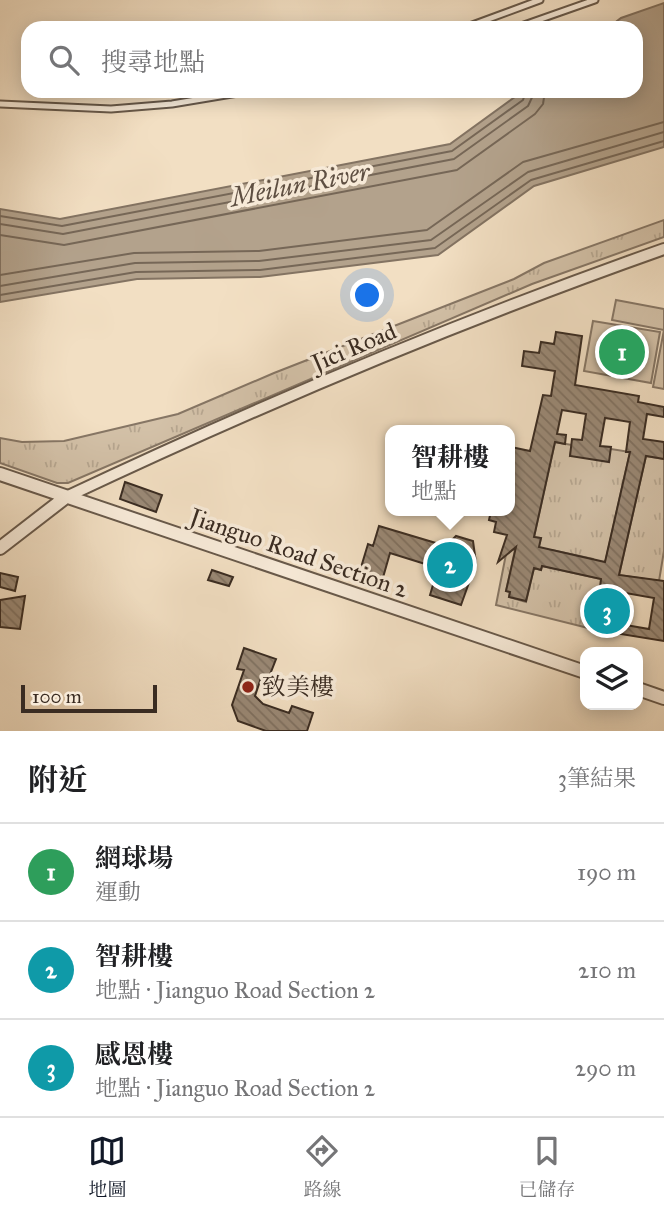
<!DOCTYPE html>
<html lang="zh-TW">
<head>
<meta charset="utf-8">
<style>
	:root { --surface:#fff; --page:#f6f6f6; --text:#202124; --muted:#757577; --line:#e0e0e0; --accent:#111827 }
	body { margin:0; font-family:"IM FELL Great Primer","Noto Serif TC",serif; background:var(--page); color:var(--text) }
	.controls { position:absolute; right:21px; bottom:21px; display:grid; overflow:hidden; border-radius:14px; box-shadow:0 4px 18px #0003 }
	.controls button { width:63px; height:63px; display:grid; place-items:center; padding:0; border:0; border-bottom:2px solid var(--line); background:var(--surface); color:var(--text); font:35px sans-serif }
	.scale { position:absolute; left:21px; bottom:18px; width:136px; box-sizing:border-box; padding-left:7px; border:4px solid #3a2c22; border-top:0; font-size:19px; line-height:24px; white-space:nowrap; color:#3a2c22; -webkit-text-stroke:5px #f7ead8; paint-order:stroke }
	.you { position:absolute; left:368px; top:296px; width:24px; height:24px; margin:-18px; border:5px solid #fff; border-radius:50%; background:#1a73e8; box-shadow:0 0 0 10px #1a73e833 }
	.badge { display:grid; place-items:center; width:46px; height:46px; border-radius:50%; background:var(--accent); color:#fff; font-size:23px; font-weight:700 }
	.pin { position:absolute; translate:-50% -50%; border:4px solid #fff; box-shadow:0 2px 7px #0006 }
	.popup { position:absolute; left:385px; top:425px; width:130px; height:91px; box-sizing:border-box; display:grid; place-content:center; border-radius:14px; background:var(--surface); filter:drop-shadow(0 2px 5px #0005); font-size:23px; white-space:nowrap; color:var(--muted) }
	.popup b { font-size:26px; color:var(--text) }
	.popup::after { content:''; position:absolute; left:50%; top:100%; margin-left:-14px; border:14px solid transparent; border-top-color:var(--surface) }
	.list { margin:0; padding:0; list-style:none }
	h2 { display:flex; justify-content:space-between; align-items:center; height:91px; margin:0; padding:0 28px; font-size:30px }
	h2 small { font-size:23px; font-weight:400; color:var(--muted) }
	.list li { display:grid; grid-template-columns:46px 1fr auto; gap:21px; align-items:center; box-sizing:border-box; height:98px; padding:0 28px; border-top:2px solid var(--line) }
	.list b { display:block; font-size:26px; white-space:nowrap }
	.list p { margin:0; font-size:23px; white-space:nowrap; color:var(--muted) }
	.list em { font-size:23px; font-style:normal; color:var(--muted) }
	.icon { flex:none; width:38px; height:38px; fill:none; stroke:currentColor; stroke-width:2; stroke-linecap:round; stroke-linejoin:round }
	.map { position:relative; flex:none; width:664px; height:731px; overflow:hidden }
	.search { position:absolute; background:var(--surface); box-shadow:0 4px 18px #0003; left:21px; right:21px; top:21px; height:77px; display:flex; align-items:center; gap:18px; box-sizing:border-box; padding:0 24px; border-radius:21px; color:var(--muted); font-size:26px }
	.sheet { height:385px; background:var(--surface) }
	nav { display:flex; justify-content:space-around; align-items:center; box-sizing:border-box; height:98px; border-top:2px solid var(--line); background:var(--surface); font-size:19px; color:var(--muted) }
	nav a { display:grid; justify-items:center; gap:4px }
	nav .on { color:var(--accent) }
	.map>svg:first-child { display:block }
</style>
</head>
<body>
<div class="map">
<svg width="664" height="731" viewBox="0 0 664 731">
	<defs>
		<pattern id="grass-tufts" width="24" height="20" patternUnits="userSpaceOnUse" patternTransform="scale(1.75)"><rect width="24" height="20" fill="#d3c1a8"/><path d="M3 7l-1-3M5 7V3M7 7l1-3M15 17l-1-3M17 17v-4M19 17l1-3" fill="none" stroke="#b6a690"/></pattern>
		<pattern id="building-back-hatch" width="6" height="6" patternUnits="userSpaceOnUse" patternTransform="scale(1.75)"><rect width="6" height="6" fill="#9a8976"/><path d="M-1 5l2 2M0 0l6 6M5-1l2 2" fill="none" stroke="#7f7060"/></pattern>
	</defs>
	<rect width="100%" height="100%" fill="#f2dfc3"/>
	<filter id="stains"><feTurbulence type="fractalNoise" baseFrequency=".00286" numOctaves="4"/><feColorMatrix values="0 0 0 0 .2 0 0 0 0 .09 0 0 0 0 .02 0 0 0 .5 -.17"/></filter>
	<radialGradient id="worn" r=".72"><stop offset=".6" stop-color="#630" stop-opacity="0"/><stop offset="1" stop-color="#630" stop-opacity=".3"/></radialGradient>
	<!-- grass -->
	<path fill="url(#grass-tufts)" stroke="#867665" stroke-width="2" d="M 664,220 L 664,237 L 532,284 L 68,483 L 57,483 L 0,463 L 0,438 L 22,442 L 64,441 L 178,414 L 274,373 L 514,279 L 544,263 Z
		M 555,442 L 572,445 L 570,456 L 611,449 L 630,452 L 603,572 L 593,559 L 552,550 L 535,561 L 541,538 L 534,537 Z
		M 646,456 L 664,459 L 664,551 L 659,581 L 619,575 Z
		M 507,549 L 515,550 L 506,591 L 510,592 L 509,597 L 526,602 L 534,568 L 541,570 L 542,566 L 601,579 L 596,630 L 496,605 Z"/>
	<!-- pitch -->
	<path fill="#d3c1a8" stroke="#867665" stroke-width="2" d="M 616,300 L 664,309 L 664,389 L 653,387 L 664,330 L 612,320 Z
		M 593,321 L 660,332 L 651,383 L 584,371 Z"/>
	<!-- water -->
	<path fill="#b3a28c" stroke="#837362" stroke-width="2" d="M 664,3 L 664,147 L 534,186 L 438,255 L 260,277 L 137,279 L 0,302 L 0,209 L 60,219 L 450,144 L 523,91 L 636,91 L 636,28 L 608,28 L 621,18 Z"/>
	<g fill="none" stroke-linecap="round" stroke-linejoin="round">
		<!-- shore -->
		<path stroke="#766757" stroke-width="2" d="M 0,216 L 62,226 L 452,151 L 523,100 L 526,91
			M 0,224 L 63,234 L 454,159 L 528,106 L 535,91
			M 0,235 L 64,245 L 457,170 L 535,114 L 543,104 L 545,91
			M 0,275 L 134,253 L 259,251 L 427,230 L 523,162 L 664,122
			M 0,286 L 135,263 L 259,261 L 431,240 L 528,172 L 664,132
			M 0,295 L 136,272 L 260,270 L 435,248 L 531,180 L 664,141"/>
	</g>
	<!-- building -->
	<path fill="url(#building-back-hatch)" stroke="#3a2c22" stroke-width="2" fill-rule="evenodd" d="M 556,332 L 582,336 L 575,385 L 639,396 L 638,402 L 664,407 L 664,417 L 647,414 L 643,439 L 664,442 L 664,459 L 646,456 L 619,575 L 664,581 L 664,641 L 596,630 L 601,579 L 542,566 L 541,570 L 534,568 L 526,601 L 509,597 L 510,592 L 506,591 L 516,547 L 498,562 L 507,535 L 494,532 L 496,522 L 489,520 L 491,511 L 509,511 L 511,447 L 530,451 L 543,395 L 551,396 L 555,371 L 522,366 L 524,351 L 539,353 L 541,342 L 554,344 ZM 562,410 L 586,414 L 582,440 L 572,439 L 570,456 L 609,462 L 611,447 L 600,446 L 605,418 L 630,422 L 626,452 L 630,452 L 605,562 L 539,547 L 541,538 L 534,537 L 555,442 L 565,444 L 566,435 L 557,434 ZM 620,592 L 654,598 L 649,629 L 614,623 Z
		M 125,482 L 162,495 L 156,512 L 120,499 Z
		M 379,526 L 446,546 L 456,536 L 473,541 L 476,563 L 461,605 L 430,595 L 438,568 L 390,553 L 382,581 L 359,574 L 368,544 L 373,546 Z
		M 212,570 L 233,577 L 229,586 L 208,580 Z
		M 0,573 L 18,577 L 15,591 L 0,587 Z
		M 25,596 L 20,629 L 0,627 L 0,600 Z
		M 244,648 L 276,659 L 269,677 L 262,675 L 255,696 L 263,704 L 289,713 L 292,706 L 313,713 L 307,731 L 266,731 L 238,721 L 232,705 L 244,670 L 237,669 Z"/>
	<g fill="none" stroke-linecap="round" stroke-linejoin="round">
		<defs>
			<path id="service" d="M 521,26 L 595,0
				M 464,28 L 540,0
				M 0,104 L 111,109 L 172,104 L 250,91"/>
			<path id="minor" d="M 66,497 C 261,405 460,321 664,249"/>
			<path id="tertiary" d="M 0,474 L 585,672
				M 0,548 L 66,497
				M 638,689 L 664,698"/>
		</defs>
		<!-- service casing -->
		<use href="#service" stroke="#68594a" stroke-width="9"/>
		<!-- minor casing -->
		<use href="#minor" stroke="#68594a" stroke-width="14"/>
		<!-- tertiary casing -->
		<use href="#tertiary" stroke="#68594a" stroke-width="16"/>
		<!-- service -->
		<use href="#service" stroke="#f7ead8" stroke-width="5"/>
		<!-- minor -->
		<use href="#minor" stroke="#f7ead8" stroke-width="10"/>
		<!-- tertiary -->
		<use href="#tertiary" stroke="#f7ead8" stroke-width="12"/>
	</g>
	<!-- markers -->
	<circle fill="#8f2418" stroke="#f7ead8" stroke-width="2.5" cx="248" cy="687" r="7"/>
	<g text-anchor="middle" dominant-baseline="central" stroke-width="7" stroke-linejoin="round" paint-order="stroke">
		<!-- street labels -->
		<g font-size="24" fill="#3a2c22" stroke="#f7ead8">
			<text transform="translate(354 347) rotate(-23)">Jici Road</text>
			<text transform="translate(299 553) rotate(19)">Jianguo Road Section 2</text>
		</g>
		<!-- poi labels -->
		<g font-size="24" fill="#3a2c22" stroke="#f7ead8" text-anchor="start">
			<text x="262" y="687">致美樓</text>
		</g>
		<!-- water labels -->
		<g font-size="26" font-style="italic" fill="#5e4f42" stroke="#f7ead8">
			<text transform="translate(300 184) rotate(-11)">Meilun River</text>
		</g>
	</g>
	<rect width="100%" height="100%" filter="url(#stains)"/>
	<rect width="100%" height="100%" fill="url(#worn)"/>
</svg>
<div class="controls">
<button><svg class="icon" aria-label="layers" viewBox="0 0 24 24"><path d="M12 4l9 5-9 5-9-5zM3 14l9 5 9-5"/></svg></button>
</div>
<div class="scale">100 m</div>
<div class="you"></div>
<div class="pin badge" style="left:622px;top:352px;background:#2e9e5b">1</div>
<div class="pin badge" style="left:450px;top:565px;background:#0f9aa8">2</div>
<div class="popup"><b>智耕樓</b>地點</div>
<div class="pin badge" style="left:607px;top:611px;background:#0f9aa8">3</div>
<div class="search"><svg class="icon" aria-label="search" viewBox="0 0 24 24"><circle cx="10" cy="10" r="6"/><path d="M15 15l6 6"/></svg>搜尋地點</div>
</div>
<section class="sheet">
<h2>附近<small>3筆結果</small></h2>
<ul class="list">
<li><span class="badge" style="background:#2e9e5b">1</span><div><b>網球場</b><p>運動</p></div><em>190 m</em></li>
<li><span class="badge" style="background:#0f9aa8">2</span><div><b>智耕樓</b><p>地點 · Jianguo Road Section 2</p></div><em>210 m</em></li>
<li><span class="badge" style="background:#0f9aa8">3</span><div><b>感恩樓</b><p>地點 · Jianguo Road Section 2</p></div><em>290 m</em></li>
</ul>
</section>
<nav>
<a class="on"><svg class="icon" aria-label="map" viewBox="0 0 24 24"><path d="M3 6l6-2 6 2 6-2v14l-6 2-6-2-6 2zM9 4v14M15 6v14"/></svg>地圖</a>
<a><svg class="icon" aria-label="directions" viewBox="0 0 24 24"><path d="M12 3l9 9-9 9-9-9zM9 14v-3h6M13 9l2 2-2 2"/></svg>路線</a>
<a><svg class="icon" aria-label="saved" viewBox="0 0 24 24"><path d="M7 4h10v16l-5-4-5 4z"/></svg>已儲存</a>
</nav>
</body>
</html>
